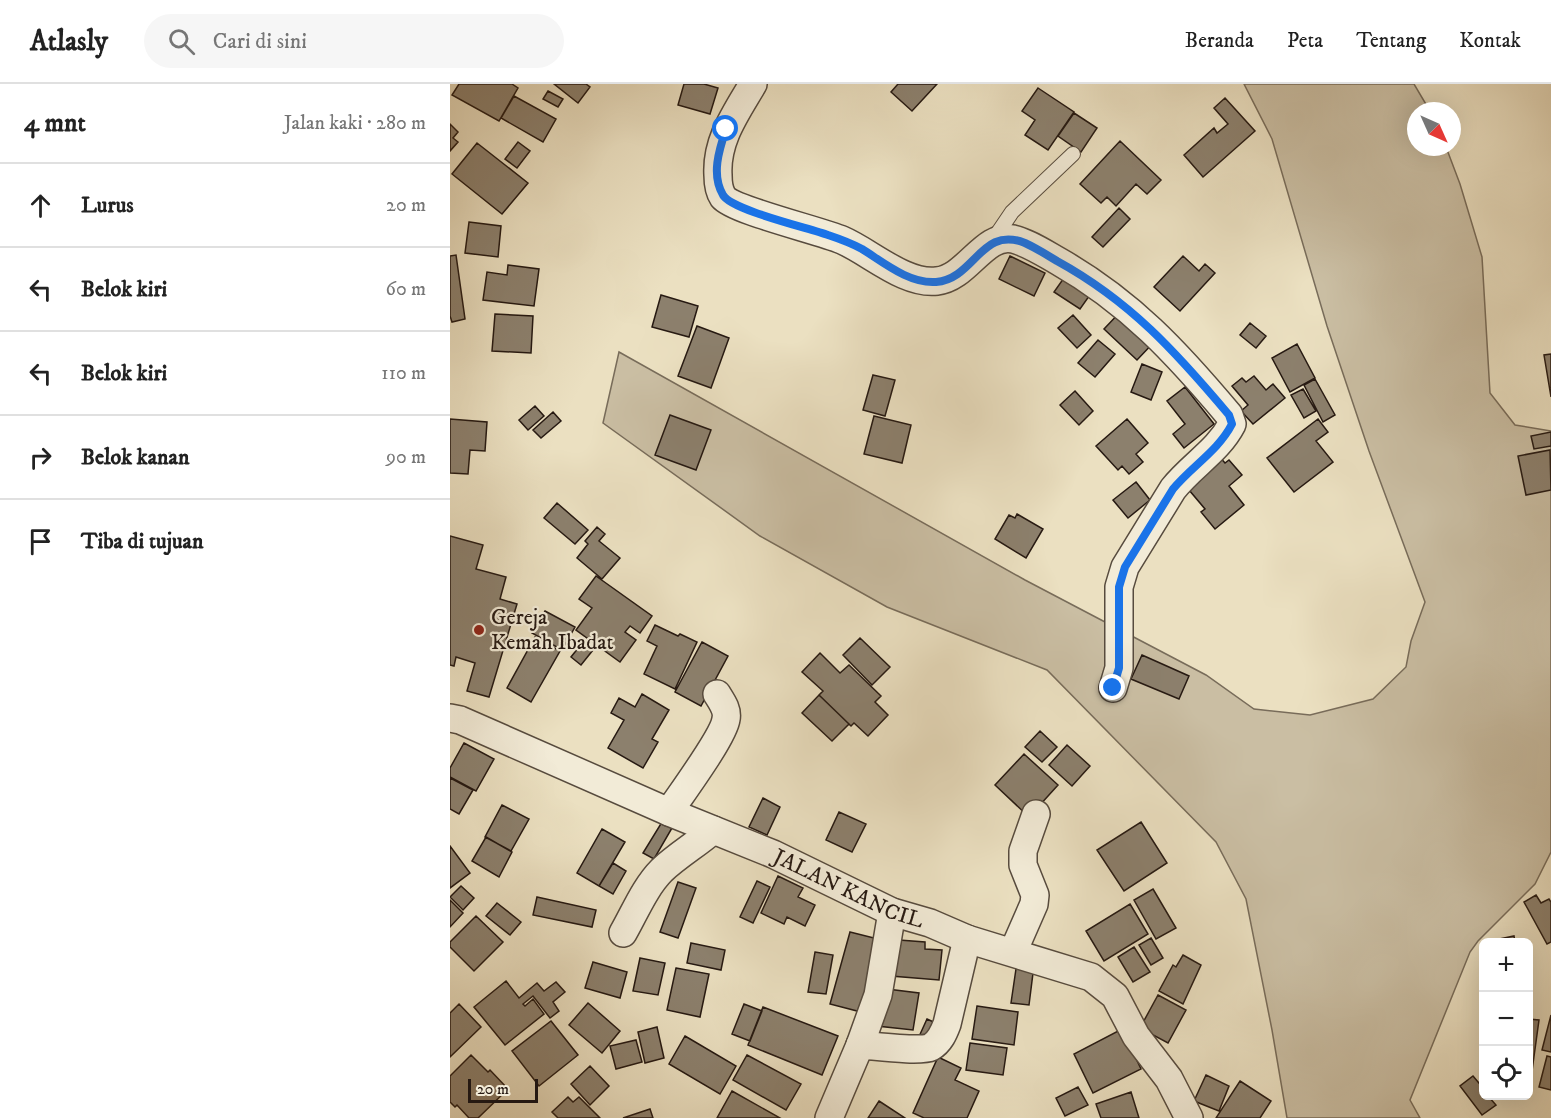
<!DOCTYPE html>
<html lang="id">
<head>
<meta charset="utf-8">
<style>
	:root { --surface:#fff; --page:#f6f6f6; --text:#222; --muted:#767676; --line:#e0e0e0 }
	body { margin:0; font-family:"IM FELL DW Pica",serif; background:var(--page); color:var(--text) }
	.controls { position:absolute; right:18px; bottom:18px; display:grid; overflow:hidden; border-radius:9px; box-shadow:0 6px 24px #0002 }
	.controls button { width:54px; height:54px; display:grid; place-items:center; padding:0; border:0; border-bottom:2px solid var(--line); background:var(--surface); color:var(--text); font:30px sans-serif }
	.compass { position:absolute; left:957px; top:18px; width:54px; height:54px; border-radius:50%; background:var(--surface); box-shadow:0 6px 24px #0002; rotate:135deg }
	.scale { position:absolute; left:18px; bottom:15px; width:70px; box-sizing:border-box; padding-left:6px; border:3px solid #261912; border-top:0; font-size:16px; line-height:21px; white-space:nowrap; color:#261912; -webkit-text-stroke:4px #f2ebd7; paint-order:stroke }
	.stop { position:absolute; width:18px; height:18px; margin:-14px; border:4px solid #1a73e8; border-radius:50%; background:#fff }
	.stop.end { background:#1a73e8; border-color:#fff; box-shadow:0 2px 6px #0008 }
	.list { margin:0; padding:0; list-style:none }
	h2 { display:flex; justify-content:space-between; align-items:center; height:78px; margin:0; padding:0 24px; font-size:26px }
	h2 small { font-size:20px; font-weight:400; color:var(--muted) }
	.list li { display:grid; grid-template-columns:39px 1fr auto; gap:18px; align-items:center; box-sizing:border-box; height:84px; padding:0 24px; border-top:2px solid var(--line) }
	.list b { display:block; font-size:22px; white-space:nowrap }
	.list em { font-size:20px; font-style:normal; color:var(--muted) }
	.icon { flex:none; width:33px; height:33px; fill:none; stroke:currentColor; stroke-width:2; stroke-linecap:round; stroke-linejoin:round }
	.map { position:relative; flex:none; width:1101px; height:1034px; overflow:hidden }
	header { display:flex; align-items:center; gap:36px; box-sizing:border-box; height:84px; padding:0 30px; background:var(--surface); border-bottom:2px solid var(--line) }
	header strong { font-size:28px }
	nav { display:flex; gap:33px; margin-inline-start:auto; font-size:21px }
	.search { width:420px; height:54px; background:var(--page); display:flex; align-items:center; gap:15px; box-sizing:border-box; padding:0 21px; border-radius:33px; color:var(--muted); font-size:22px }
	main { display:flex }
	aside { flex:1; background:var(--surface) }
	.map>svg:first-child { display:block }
</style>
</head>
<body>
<header>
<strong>Atlasly</strong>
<div class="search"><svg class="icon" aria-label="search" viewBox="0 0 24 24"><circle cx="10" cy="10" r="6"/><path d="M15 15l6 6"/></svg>Cari di sini</div>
<nav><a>Beranda</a><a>Peta</a><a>Tentang</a><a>Kontak</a></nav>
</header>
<main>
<aside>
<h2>4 mnt<small>Jalan kaki · 280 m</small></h2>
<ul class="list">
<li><svg class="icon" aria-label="ahead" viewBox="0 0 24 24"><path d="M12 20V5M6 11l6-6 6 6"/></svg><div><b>Lurus</b></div><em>20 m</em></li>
<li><svg class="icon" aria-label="left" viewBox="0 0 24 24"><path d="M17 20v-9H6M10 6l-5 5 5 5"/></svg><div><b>Belok kiri</b></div><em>60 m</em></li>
<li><svg class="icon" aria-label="left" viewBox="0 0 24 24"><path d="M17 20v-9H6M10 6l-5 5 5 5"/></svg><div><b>Belok kiri</b></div><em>110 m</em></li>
<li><svg class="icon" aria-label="right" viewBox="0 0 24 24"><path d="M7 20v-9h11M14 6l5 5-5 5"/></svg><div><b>Belok kanan</b></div><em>90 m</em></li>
<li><svg class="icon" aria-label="arrive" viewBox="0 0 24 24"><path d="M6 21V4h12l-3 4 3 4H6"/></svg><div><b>Tiba di tujuan</b></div></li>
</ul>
</aside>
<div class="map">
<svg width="1101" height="1034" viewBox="0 0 1101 1034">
	<rect width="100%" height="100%" fill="#ebe0c1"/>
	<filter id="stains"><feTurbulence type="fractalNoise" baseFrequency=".00333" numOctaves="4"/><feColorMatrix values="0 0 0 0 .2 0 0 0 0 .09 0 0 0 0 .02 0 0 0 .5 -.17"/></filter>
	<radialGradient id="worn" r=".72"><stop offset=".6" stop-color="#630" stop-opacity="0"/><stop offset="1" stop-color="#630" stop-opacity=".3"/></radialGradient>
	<!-- green -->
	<path fill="#cabea3" stroke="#786c5a" stroke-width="1.5" d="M 794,0 L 964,0 L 980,27 L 966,27 L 966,63 L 996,63 L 1010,100 L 1032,173 L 1040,309 L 1065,341 L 1101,347 L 1101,768 L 1085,800 L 1028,857 L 1020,868 L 960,1016 L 970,1034 L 837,1034 L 822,946 L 796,815 L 766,758 L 597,586 L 437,523 L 310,452 L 153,339 L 169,268 L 575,496 L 756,591 L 804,625 L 860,631 L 923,615 L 956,583 L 961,557 L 975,518 L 919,367 L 877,242 L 822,55 Z"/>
	<!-- building -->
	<path fill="#8c806d" stroke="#261912" stroke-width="1.5" d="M 9,0 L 62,0 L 68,4 L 49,37 L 2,11 Z
		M 104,0 L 136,0 L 140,3 L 128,19 Z
		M 234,0 L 254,0 L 268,4 L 260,30 L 228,21 Z
		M 448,0 L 487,0 L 462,27 L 441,8 Z
		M 588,4 L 624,28 L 598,66 L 575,51 L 585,36 L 572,27 Z
		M 98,7 L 113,15 L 108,23 L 93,15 Z
		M 64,12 L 106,35 L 93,58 L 51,34 Z
		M 775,14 L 805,47 L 753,93 L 734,71 L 764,44 L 767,49 L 778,40 L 764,24 Z
		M 624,29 L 647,44 L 631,68 L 608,52 Z
		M 0,40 L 8,48 L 3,54 L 8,58 L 0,67 Z
		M 670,57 L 711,96 L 697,110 L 686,100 L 666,122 L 657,113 L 651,119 L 630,100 Z
		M 68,58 L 80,67 L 67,84 L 55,75 Z
		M 27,59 L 78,99 L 52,130 L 2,90 Z
		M 669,124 L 680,135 L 653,163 L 642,153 Z
		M 19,138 L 51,142 L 48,173 L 15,169 Z
		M 6,171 L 15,235 L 2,238 L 0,232 L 0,172 Z
		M 560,172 L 595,189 L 584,212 L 549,195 Z
		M 733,172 L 749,187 L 755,180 L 765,189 L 730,227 L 704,203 Z
		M 58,181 L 89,185 L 84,222 L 33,216 L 37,188 L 57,191 Z
		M 616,191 L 642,208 L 630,225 L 604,208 Z
		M 211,211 L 248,222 L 239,253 L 202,243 Z
		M 672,226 L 705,257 L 687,276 L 654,245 Z
		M 45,230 L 83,232 L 81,269 L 42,267 Z
		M 623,231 L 641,251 L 627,264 L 608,244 Z
		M 800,239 L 816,252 L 806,264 L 790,251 Z
		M 247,242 L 279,254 L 261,304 L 228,292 Z
		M 648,256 L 665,270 L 645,293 L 628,279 Z
		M 847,260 L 865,294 L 840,308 L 822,274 Z
		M 1101,270 L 1101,313 L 1094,271 Z
		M 692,280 L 712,288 L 701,316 L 681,308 Z
		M 423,291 L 445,296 L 435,332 L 413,326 Z
		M 804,292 L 816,306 L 823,300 L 835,314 L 803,340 L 791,327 L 798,321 L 782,302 L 792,294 L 796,298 Z
		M 865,295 L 885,331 L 873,338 L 854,301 Z
		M 735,303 L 764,340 L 734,364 L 723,350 L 735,340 L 717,317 Z
		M 853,305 L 866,327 L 854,334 L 841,311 Z
		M 625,307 L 643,327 L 629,341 L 610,321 Z
		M 85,322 L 94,332 L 78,346 L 69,336 Z
		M 103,328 L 111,337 L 91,354 L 83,346 Z
		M 220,331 L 261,346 L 246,386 L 205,371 Z
		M 424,332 L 461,341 L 452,379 L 414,370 Z
		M 0,335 L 37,338 L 35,367 L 20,366 L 18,390 L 0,389 Z
		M 677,335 L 698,359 L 686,370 L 693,378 L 679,390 L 672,382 L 668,386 L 646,362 Z
		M 868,335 L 878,348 L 866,357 L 883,378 L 844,408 L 817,374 Z
		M 1101,348 L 1101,362 L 1084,365 L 1081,352 Z
		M 1100,366 L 1101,406 L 1076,411 L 1068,372 Z
		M 768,371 L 775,379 L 779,376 L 792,391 L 779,402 L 794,421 L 765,445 L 751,428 L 755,425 L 734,400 Z
		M 686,398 L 700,416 L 678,434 L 663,416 Z
		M 107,419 L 138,446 L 125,460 L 94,434 Z
		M 567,430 L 593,445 L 576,474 L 545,455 L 559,431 L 565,434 Z
		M 147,443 L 155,450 L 149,457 L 170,474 L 152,495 L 127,474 L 138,460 L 135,457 Z
		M 0,452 L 33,461 L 26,485 L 56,493 L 50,515 L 67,520 L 39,613 L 17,607 L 25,579 L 6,573 L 4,582 L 0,581 Z
		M 146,492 L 202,532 L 190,549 L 180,542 L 175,548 L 186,556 L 170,578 L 126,546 L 142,524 L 129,515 Z
		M 95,527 L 125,543 L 112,566 L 82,549 Z
		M 205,541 L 228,552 L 230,550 L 247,558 L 225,605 L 194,590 L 207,562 L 197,557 Z
		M 85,553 L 110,567 L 81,618 L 57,604 Z
		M 410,554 L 440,583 L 422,601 L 393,571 Z
		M 133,558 L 143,566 L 131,581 L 121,573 Z
		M 252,558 L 278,572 L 251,622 L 225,608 Z
		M 370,569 L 390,589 L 399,581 L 431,612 L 425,618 L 438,631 L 418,652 L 404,639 L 401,642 L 369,611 L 373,607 L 352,588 Z
		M 692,571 L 739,592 L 729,615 L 681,595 Z
		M 192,610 L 219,626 L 202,655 L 208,658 L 193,684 L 158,664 L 174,636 L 161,629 L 169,614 L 185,623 Z
		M 369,611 L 399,640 L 382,657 L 352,629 Z
		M 590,647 L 607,663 L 592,678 L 575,663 Z
		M 14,659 L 44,675 L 26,707 L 0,693 L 0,684 Z
		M 617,661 L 640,682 L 622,702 L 599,681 Z
		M 574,670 L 608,701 L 579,733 L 545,701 Z
		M 0,694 L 23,706 L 9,730 L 0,725 Z
		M 313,714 L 330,723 L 317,751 L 299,743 Z
		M 52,721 L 79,735 L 61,767 L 35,753 Z
		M 389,728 L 416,740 L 402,768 L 376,756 Z
		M 212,738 L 222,744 L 204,775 L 193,769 Z
		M 691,738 L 717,779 L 674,807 L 647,766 Z
		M 152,745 L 175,758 L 149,802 L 127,789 Z
		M 36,753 L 62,768 L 49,793 L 22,777 Z
		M 0,762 L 20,789 L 0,804 Z
		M 163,779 L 176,787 L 163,810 L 149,802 Z
		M 328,792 L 353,804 L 348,813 L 365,821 L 355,842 L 337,833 L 334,840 L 311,829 Z
		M 307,797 L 320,803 L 303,839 L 290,833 Z
		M 228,798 L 246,804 L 228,854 L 210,848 Z
		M 11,802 L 24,814 L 13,826 L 0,813 Z
		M 703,805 L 726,844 L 706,855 L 684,816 Z
		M 1086,811 L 1091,819 L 1099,815 L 1101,818 L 1101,858 L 1097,860 L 1074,818 Z
		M 87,813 L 146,826 L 142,843 L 83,831 Z
		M 0,816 L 13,829 L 0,843 Z
		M 47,819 L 71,838 L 60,851 L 36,832 Z
		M 680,820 L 698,850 L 654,877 L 636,847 Z
		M 26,832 L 53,858 L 24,887 L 0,863 L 0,858 Z
		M 400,848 L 432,856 L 411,928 L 380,920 Z
		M 1064,852 L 1065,858 L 1035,858 Z
		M 701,854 L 713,874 L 701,881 L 689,861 Z
		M 449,856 L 475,858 L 475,865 L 492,866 L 489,896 L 441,892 Z
		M 241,859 L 275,866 L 271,886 L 237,879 Z
		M 684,863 L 700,888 L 683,898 L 668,873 Z
		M 365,868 L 383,871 L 376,910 L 358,908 Z
		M 733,871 L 751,881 L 733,920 L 709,907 L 723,881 L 726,883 Z
		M 190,874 L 215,879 L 208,911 L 183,907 Z
		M 143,878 L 177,888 L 170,914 L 135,904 Z
		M 567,878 L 584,881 L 579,921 L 561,919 Z
		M 226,884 L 259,890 L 250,933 L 217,926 Z
		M 56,897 L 69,914 L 87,899 L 94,907 L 106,898 L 115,908 L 103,918 L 109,927 L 100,934 L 83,912 L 73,920 L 75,922 L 83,915 L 94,930 L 55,961 L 24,923 Z
		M 437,905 L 469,909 L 463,946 L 427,942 Z
		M 708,911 L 736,926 L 718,959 L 690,944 Z
		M 138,919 L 170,947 L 152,969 L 119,941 Z
		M 9,920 L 31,943 L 0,973 L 0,929 Z
		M 294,920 L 312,927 L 300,957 L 282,950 Z
		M 527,922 L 568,928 L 564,961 L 522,955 Z
		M 313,923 L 388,952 L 372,991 L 298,961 Z
		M 1101,931 L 1101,968 L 1092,966 Z
		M 477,935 L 490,941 L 467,957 Z
		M 1078,935 L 1089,936 L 1082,987 L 1078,987 Z
		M 101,937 L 128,971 L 89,1002 L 62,967 Z
		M 207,943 L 214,974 L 195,979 L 188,948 Z
		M 672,945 L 691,985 L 643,1009 L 624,970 Z
		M 235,952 L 286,982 L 270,1010 L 219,980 Z
		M 186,956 L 192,978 L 166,985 L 160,962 Z
		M 520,959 L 557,964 L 553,991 L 516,986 Z
		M 21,971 L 38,988 L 40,986 L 58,1005 L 28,1034 L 19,1034 L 7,1021 L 5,1023 L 0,1018 L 0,992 Z
		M 297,971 L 351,1000 L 336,1026 L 283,996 Z
		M 1097,972 L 1101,973 L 1101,1006 L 1089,1003 Z
		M 488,973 L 511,984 L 505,996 L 529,1007 L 517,1034 L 474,1034 L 463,1029 Z
		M 140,982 L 159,1002 L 140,1021 L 121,1000 Z
		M 756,991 L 779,1002 L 769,1027 L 744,1017 Z
		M 1023,992 L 1034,1005 L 1034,1012 L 1038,1012 L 1046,1021 L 1032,1031 L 1010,1002 Z
		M 790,997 L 821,1017 L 810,1034 L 766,1034 Z
		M 628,1003 L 638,1021 L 615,1032 L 606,1014 Z
		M 282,1007 L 330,1034 L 267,1034 Z
		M 681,1008 L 689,1034 L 651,1034 L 646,1020 Z
		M 118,1013 L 123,1018 L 129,1013 L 150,1034 L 108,1034 L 102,1028 Z
		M 429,1017 L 455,1034 L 418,1034 Z
		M 200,1025 L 203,1034 L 173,1034 Z"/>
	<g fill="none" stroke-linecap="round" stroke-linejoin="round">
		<defs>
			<path id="lane" d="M 543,156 L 562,128 L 623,70"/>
			<g id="street">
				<path d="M 303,0 C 286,29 266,56 268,91 C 268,98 269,107 273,113 C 283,126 371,147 392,156 C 420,168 455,201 487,197 C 517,194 534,149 563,155 C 579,159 594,169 608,177 C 680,218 727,269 779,331 L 782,340 C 768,367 742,381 723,405 L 675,483 L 669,503 L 669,584 L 663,604"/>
				<path id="s1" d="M 0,634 L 10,636 L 219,728 L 323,770 L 442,828 L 480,839 L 517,855 L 641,893 L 665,912 L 686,952 L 719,995 L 739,1034"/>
				<path d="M 219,728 C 231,710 274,652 276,635 C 278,626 272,618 267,610"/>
				<path d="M 173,849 C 185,828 195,803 212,786 C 228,771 247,760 263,746"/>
				<path d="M 563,868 L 584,820 L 585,811 L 573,781 L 573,767 L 586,730"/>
				<path d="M 410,961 C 425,962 470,968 481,963 C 490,958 494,948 497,940 L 517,855"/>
				<path d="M 379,1034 L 410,961 L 428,911 L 442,828"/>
			</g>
		</defs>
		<!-- lane casing -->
		<use href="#lane" stroke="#574b3e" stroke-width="16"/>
		<!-- street casing -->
		<use href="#street" stroke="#574b3e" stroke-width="30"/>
		<!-- lane -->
		<use href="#lane" stroke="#f2ebd7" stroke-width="14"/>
		<!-- street -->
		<use href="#street" stroke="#f2ebd7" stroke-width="27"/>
	</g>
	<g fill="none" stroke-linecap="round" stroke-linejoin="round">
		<!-- route -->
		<path stroke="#1a73e8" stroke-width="8" d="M 276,45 C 269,66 261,91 273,111 C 281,126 359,144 378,151 C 390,155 401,159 412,165 C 433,178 459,200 486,198 C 525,195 531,141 575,159 C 586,164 597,171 607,177 C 680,217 726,268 779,331 L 782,340 C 768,367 742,382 723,405 L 675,483 L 669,503 L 669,584 L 663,604"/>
	</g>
	<!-- markers -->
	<circle fill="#8f2418" stroke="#f2ebd7" stroke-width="2" cx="29" cy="546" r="6"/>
	<g text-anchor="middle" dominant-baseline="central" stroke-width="4.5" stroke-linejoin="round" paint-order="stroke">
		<!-- poi labels -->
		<g font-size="22" fill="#261912" stroke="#f2ebd7" text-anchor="start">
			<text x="41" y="533">Gereja<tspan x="41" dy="25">Kemah Ibadat</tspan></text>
		</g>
		<!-- street labels -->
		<g font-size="22" fill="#261912" stroke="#f2ebd7">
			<text stroke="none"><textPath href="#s1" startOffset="434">JALAN KANCIL</textPath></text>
		</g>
	</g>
	<rect width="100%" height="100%" filter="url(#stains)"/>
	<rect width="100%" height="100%" fill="url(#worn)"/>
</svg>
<div class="controls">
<button>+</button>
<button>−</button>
<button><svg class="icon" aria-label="locate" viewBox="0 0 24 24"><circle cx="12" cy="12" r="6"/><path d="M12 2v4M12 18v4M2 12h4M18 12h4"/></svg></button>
</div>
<svg class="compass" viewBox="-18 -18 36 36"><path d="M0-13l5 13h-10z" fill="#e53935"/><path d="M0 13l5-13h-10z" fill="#767676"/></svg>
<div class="scale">20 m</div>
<div class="stop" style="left:276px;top:45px"></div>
<div class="stop end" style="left:663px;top:604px"></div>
</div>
</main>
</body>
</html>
